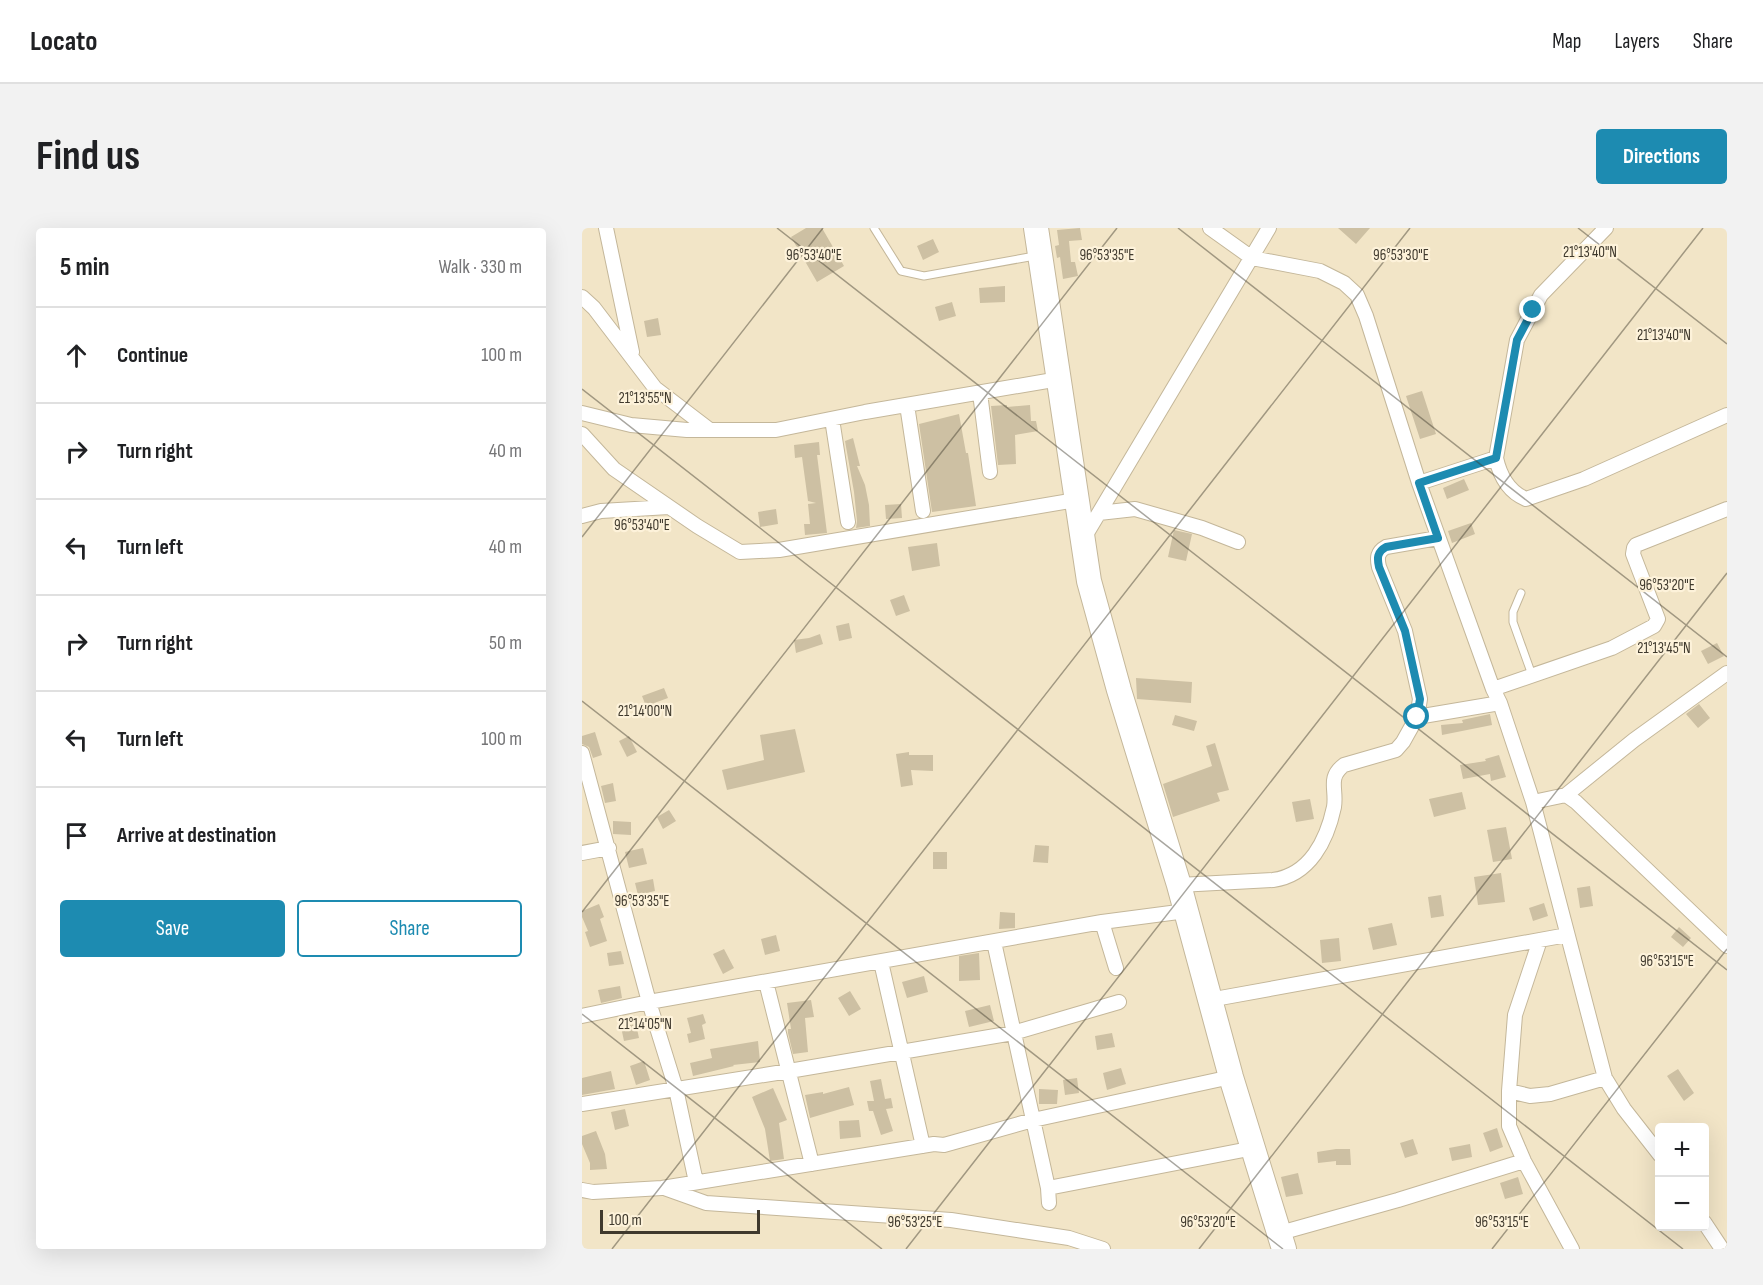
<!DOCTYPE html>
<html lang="en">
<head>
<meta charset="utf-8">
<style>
	:root { --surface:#fff; --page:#f2f2f2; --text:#202124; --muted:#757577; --line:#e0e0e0; --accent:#1d8bb1 }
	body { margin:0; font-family:"Sofia Sans Condensed",sans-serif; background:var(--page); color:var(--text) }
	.controls { position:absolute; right:18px; bottom:18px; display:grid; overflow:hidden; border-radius:6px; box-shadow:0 6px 24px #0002 }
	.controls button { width:54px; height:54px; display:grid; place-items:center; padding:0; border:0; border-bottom:2px solid var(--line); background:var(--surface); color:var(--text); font:30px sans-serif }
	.scale { position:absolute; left:18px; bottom:15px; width:160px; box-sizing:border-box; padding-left:6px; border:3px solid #3f392d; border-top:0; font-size:16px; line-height:21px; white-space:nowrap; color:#3f392d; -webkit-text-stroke:4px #fdf2da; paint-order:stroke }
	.stop { position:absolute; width:18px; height:18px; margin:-14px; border:4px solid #1d8bb1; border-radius:50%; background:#fff }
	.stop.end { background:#1d8bb1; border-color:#fff; box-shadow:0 2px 6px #0008 }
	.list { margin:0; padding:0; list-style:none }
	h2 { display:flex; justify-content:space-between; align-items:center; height:78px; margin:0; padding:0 24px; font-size:26px }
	h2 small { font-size:20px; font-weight:400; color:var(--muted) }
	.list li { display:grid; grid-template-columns:39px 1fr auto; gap:18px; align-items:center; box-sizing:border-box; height:96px; padding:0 24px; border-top:2px solid var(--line) }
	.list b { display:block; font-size:22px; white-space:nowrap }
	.list em { font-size:20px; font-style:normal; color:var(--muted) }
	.actions { display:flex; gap:12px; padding:18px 24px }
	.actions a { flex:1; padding:14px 0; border:2px solid var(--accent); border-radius:6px; text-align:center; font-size:21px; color:var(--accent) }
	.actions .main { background:var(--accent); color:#fff }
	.icon { flex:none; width:33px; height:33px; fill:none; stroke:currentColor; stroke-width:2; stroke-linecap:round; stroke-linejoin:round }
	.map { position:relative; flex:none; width:1145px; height:1021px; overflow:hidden; border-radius:6px }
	header { display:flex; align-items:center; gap:36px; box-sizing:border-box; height:84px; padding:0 30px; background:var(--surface); border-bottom:2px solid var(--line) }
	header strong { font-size:28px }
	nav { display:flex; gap:33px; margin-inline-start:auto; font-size:21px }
	.intro { display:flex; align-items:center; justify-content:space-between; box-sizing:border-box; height:144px; padding:0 36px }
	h1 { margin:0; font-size:42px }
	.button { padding:15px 27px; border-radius:6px; background:var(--accent); color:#fff; font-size:21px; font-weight:700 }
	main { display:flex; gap:36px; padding:0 36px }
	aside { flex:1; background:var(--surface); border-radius:6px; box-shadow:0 6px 24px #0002 }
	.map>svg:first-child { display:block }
</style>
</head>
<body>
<header>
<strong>Locato</strong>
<nav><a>Map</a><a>Layers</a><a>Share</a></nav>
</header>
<div class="intro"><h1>Find us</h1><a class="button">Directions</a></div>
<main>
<aside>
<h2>5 min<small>Walk · 330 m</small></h2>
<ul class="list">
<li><svg class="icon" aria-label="ahead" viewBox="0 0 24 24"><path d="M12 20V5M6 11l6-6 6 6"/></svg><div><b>Continue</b></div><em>100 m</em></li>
<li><svg class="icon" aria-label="right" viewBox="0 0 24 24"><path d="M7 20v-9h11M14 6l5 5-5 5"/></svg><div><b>Turn right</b></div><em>40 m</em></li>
<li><svg class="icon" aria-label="left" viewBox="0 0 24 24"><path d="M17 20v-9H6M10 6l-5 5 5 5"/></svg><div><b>Turn left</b></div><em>40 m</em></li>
<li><svg class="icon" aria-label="right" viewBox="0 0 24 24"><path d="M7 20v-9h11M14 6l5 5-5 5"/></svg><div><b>Turn right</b></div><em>50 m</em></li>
<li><svg class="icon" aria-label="left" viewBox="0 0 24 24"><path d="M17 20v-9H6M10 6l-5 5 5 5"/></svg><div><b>Turn left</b></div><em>100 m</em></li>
<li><svg class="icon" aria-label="arrive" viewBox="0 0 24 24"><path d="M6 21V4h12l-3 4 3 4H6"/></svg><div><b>Arrive at destination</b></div></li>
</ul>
<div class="actions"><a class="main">Save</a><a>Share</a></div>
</aside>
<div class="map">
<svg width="1145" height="1021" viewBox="0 0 1145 1021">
	<rect width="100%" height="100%" fill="#f2e5c7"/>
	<!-- building -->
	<path fill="#cdc0a3" d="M 224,0 L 240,0 L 262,38 L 235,54 L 209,9 Z
		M 498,0 L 500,12 L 487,13 L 489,34 L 493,34 L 496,48 L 481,51 L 478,29 L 475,30 L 473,18 L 477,17 L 475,2 Z
		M 756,0 L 788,0 L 774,16 Z
		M 351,11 L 357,24 L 341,32 L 335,18 Z
		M 423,58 L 423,74 L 398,75 L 397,60 Z
		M 370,74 L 374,88 L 357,93 L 353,79 Z
		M 76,90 L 79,107 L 65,109 L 62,93 Z
		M 840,163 L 854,206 L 838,211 L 824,168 Z
		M 425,177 L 425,179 L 448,177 L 449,193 L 454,193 L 456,203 L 433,207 L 434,236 L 416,237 L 409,178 Z
		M 377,186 L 384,225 L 386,225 L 394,278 L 350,284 L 337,196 Z
		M 271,210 L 278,238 L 275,238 L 283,257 L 287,277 L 288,298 L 274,300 L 275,293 L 272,264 L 263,213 Z
		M 237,214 L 238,227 L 235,227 L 245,305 L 223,307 L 222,296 L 228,296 L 226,276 L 234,275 L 226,273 L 220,229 L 213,230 L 212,217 Z
		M 882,251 L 887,262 L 865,271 L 861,260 Z
		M 319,276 L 320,290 L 304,291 L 303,277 Z
		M 194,281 L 196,296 L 178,299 L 176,284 Z
		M 889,295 L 893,306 L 870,315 L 866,303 Z
		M 592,302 L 610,306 L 604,333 L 586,329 Z
		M 355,315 L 358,338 L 330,343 L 326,319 Z
		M 322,367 L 328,383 L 314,388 L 308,372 Z
		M 267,395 L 270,410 L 257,413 L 254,398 Z
		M 238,406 L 241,416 L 214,425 L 212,412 L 227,410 Z
		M 1135,415 L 1142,428 L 1126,436 L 1119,423 Z
		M 554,450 L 610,454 L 609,475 L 555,471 Z
		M 82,460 L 86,470 L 64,478 L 60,468 Z
		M 1117,476 L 1128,490 L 1116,500 L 1104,486 Z
		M 908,486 L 910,497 L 860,507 L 859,497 L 881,495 L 880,492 Z
		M 593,487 L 615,493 L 612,503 L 590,497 Z
		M 213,501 L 223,544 L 145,562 L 140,542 L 182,532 L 178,507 Z
		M 13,504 L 20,527 L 11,530 L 7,519 L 0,516 L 0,508 Z
		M 47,508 L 55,524 L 45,529 L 37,513 Z
		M 633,515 L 647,562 L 635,565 L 638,573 L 591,589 L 581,556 L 630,538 L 624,518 Z
		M 327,524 L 327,527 L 351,527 L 351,543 L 329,542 L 331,557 L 319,559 L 314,526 Z
		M 917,527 L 924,549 L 909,553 L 908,546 L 881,551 L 878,537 L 904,533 L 903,531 Z
		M 31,555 L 34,573 L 23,575 L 19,558 Z
		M 880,564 L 884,581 L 852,589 L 847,571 Z
		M 728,571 L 732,591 L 714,594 L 710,574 Z
		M 87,582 L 94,593 L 81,601 L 75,589 Z
		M 31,593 L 49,594 L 49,607 L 31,606 Z
		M 924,599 L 930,631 L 911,634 L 905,602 Z
		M 453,617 L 467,618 L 466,635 L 451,634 Z
		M 61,620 L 65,636 L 47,640 L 43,624 Z
		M 351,624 L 365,624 L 365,641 L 351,641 Z
		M 919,645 L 923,674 L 896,677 L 892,649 Z
		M 71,651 L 73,663 L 56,667 L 53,655 Z
		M 1008,658 L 1011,678 L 998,680 L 995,660 Z
		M 859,667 L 862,688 L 849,690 L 846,669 Z
		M 962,675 L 966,688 L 951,693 L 947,680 Z
		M 17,676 L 22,689 L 18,691 L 25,713 L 8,719 L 3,704 L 6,703 L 0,689 L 0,683 Z
		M 418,684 L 433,685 L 433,700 L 417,701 Z
		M 810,695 L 815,717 L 791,722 L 786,700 Z
		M 1097,699 L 1109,710 L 1101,719 L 1089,709 Z
		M 194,707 L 198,723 L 183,727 L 179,711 Z
		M 757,710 L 759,733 L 740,735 L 738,712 Z
		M 142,721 L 152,740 L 141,746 L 131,726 Z
		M 39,723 L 42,736 L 27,738 L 25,725 Z
		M 397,725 L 398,752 L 377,753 L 377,728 Z
		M 342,748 L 346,764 L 325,770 L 320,754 Z
		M 38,758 L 40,770 L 19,775 L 16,762 Z
		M 268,763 L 279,781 L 267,788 L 256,770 Z
		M 229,772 L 232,789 L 223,790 L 226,824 L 211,826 L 206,805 L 206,801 L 209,801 L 205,775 Z
		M 408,777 L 412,793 L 387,799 L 383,783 Z
		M 121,786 L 124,795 L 120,797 L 123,811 L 107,815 L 105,806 L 109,805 L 105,790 Z
		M 54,796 L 57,810 L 42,813 L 39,799 Z
		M 530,805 L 533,819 L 515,822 L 513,808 Z
		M 176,813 L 178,834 L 151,837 L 152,838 L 111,848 L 108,835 L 130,830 L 128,821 Z
		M 62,833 L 68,852 L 54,857 L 48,838 Z
		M 539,840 L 544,856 L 525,862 L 521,845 Z
		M 1096,841 L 1112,865 L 1102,873 L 1085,848 Z
		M 29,843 L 33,861 L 0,867 L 0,850 Z
		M 495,850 L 497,865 L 483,867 L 481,852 Z
		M 299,851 L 303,871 L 309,870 L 311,880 L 304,881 L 311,903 L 299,907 L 291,883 L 287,883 L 285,873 L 292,873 L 288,853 Z
		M 267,859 L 272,877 L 228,890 L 223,867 L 241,864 L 241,866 Z
		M 191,860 L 205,892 L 197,895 L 202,931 L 188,933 L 183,901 L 170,869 Z
		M 457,861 L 476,862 L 475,876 L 457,876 Z
		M 43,881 L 47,898 L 33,902 L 29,884 Z
		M 277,892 L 279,909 L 258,911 L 257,893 Z
		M 915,900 L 921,919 L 908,924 L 901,905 Z
		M 14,903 L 23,926 L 25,941 L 8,942 L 8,935 L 0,916 L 0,908 Z
		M 831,911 L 836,926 L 823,930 L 818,915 Z
		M 888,916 L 890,929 L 870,933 L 867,920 Z
		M 754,921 L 768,921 L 769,937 L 754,937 L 754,933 L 736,935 L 735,924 Z
		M 716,945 L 721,966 L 704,969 L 699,949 Z
		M 936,949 L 941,966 L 923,971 L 918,955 Z"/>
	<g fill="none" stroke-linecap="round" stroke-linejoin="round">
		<defs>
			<path id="lane" d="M 292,0 L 319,43 L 342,48 L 453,28
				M 939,365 L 931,384 L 931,394 L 950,447"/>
			<path id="street" d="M 24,0 L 50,124
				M 628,0 L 670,30 L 738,43 L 762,55 L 775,67 L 784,88 L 837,255 L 911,461 L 918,475 L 951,574 L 1023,850 L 1042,881 L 1078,927
				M 0,69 L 12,80 L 73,160 L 128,202
				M 398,165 L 408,244
				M 325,177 L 341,283
				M 0,185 L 49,197 L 105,202 L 194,202 L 283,184 L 477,151
				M 250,191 L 266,294
				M 0,206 L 32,241 L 115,298 L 158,324 L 197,322 L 494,272
				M 914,230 L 935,112 L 959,67 L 1024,0
				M 837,255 L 914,230 C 918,248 927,264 944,271 L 1002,251 L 1145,187
				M 517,285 L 553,281 L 620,300 L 656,314
				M 0,288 L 19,283 L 87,279
				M 502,310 L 687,0
				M 911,461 L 1030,420 L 1072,398 L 1076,391 L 1051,326 L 1052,320 L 1054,317 L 1145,281
				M 835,489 L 918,475
				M 0,525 L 67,774 L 94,861 L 114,954
				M 984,567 L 1052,512 L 1145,445
				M 951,574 L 984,567 L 994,574 L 1145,718
				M 0,625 L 27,620
				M 597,657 L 691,652 C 728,647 745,612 752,579 C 755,561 745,550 762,537 L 814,522 L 821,514 L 835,489 L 838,471 L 823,403 L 797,339 C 795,330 795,324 804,319 L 856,310
				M 520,694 L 534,740
				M 958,712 L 933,787 L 927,863 L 927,898 L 942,933 L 990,1021
				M 412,714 L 466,960 L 467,975
				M 299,734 L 341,918
				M 184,754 L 230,936
				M 627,772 L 985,707
				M 0,788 L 67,774 L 520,694 L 604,683
				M 927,863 L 948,868 L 968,866 L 1023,850
				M 0,876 L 207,843 L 431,805 L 537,774
				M 82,960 L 124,975 L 369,992 L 487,1010 L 521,1021
				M 466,960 L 672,920
				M 0,962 L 11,964 L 80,960 L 352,916 L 362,917 L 451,892 L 649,849
				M 1122,994 L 1140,1021
				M 698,1005 L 816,972 L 942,933"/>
			<path id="highway" d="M 454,0 L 507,353 L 537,462 L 597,657 L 649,849 L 702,1021"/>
		</defs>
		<!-- lane casing -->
		<use href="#lane" stroke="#c4b79a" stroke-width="9"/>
		<!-- street casing -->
		<use href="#street" stroke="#c4b79a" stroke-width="16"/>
		<!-- highway casing -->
		<use href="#highway" stroke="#c4b79a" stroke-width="26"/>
		<!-- lane -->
		<use href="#lane" stroke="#fff" stroke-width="7"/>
		<!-- street -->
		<use href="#street" stroke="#fff" stroke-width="14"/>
		<!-- highway -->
		<use href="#highway" stroke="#fff" stroke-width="24"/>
	</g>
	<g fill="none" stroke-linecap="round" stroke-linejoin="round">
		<!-- route -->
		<path stroke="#1d8bb1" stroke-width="8" d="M 835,489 L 838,471 L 823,403 L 797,339 C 795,330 795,324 804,319 L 856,310 L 837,255 L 914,230 L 935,112 L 951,82"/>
	</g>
	<!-- ticks -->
	<path fill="none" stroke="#3f392d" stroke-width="1.5" stroke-opacity="0.45" d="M 195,0 L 1145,742M 596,0 L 1145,429M 996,0 L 1145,116M 0,161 L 1101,1021M 0,309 L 241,0M 0,473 L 701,1021M 0,684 L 535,0M 0,786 L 300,1021M 30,1021 L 828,0M 324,1021 L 1121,0M 617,1021 L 1145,345M 910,1021 L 1145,721"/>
	<g font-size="15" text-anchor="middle" fill="#3f392d" stroke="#fdf2da" stroke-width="4.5" stroke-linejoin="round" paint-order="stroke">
		<text x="1008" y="29">21°13'40"N</text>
		<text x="525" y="32">96°53'35"E</text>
		<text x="232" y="32">96°53'40"E</text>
		<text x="819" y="32">96°53'30"E</text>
		<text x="1082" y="112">21°13'40"N</text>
		<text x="63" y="175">21°13'55"N</text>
		<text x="60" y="302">96°53'40"E</text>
		<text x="1085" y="362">96°53'20"E</text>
		<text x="1082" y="425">21°13'45"N</text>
		<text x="63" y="488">21°14'00"N</text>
		<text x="60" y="678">96°53'35"E</text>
		<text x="1085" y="738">96°53'15"E</text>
		<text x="63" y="801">21°14'05"N</text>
		<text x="333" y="999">96°53'25"E</text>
		<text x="626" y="999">96°53'20"E</text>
		<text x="920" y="999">96°53'15"E</text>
	</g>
</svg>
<div class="controls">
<button>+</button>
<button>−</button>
</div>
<div class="scale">100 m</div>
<div class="stop" style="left:835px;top:489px"></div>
<div class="stop end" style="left:951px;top:82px"></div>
</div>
</main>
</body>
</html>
